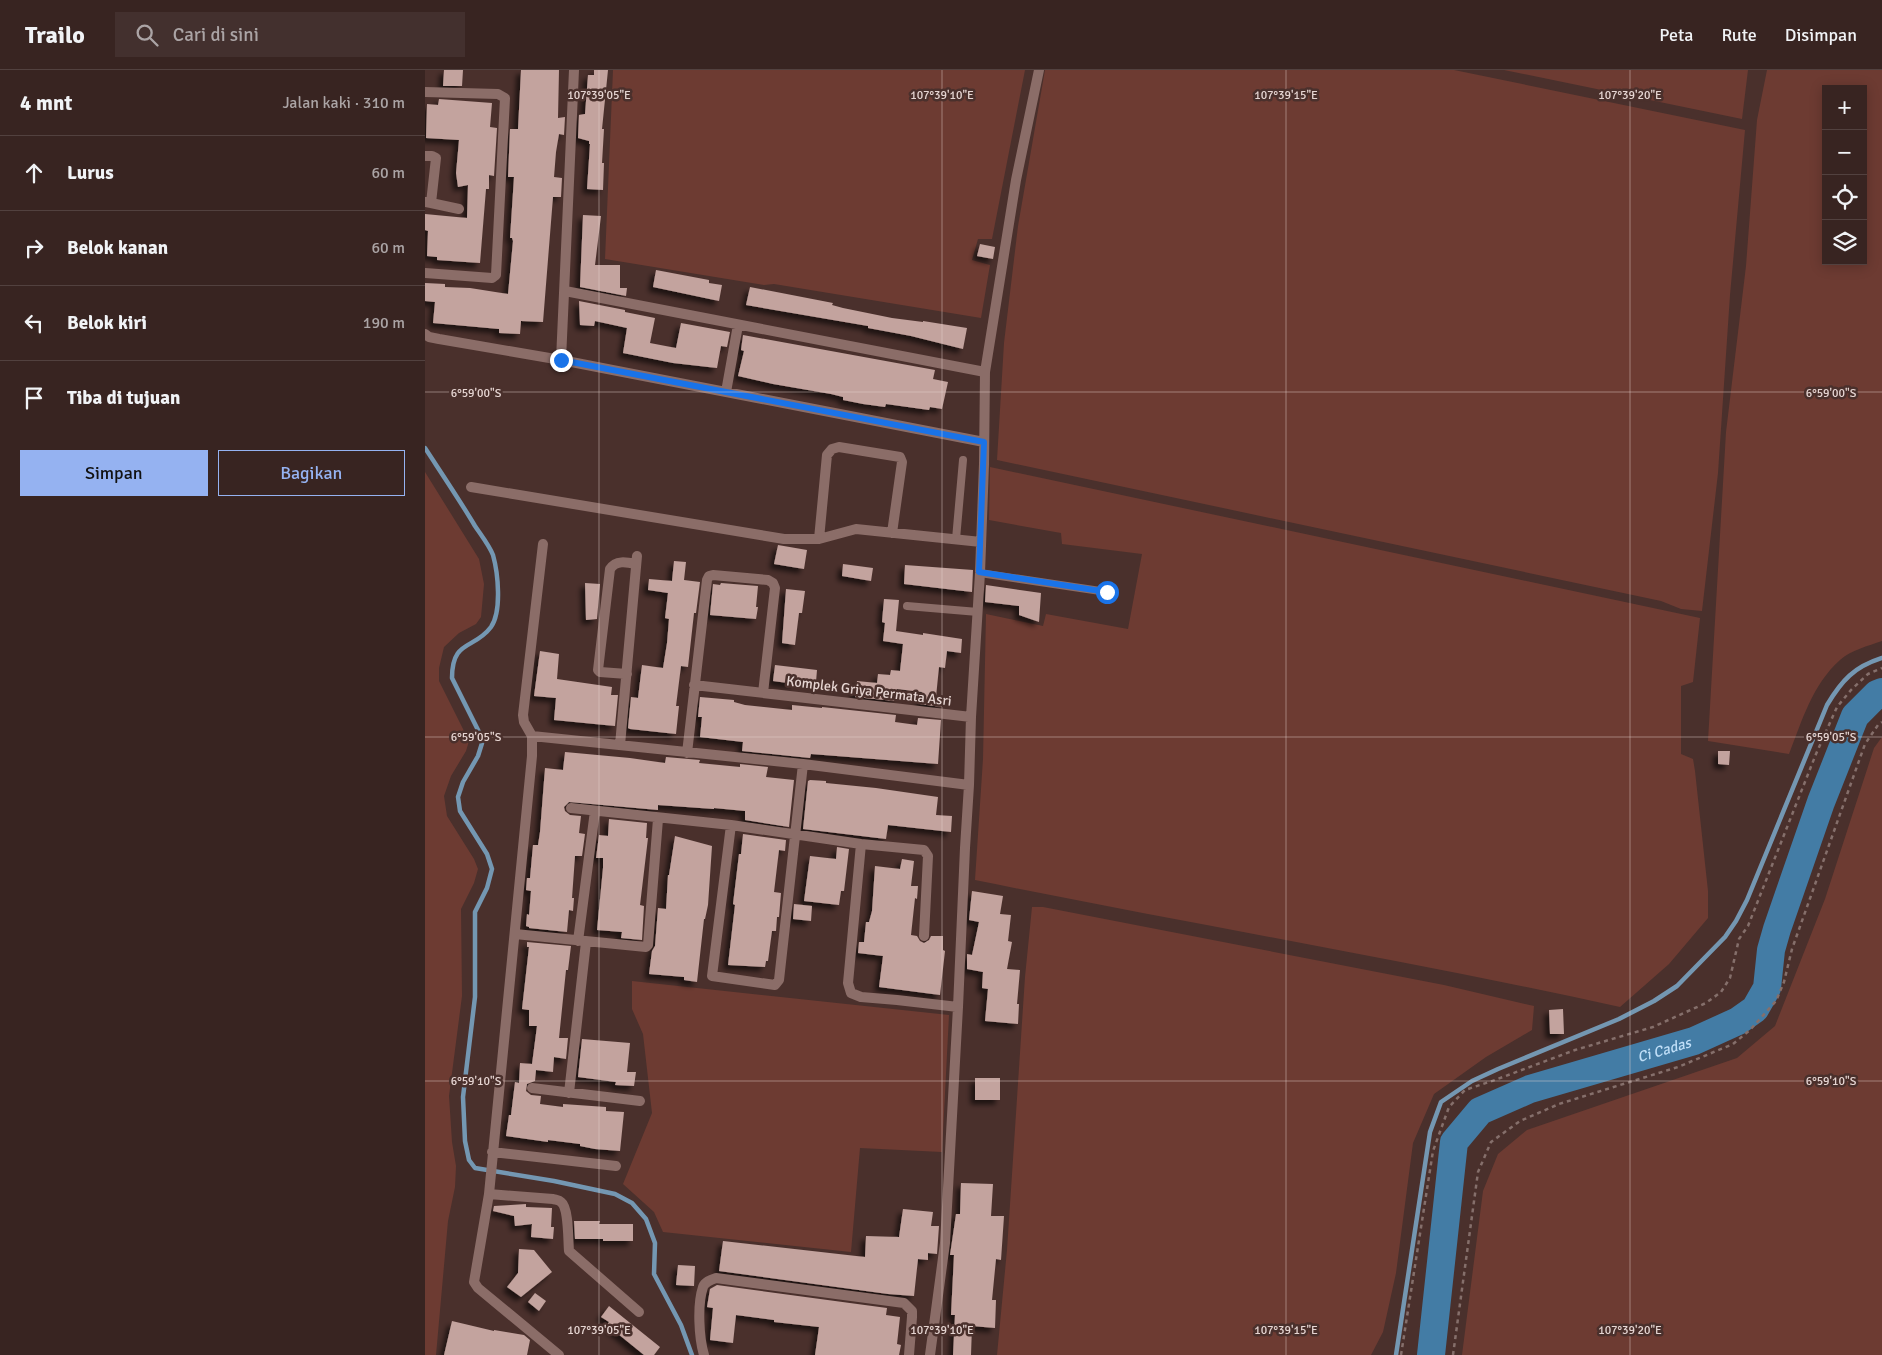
<!DOCTYPE html>
<html lang="id">
<head>
<meta charset="utf-8">
<style>
	:root { --surface:#382421; --page:#43302e; --text:#f1f3f6; --muted:#aba4a5; --line:#52413f; --accent:#95b2f1 }
	body { margin:0; font-family:Signika,sans-serif; background:var(--page); color:var(--text) }
	.controls { position:absolute; right:15px; top:15px; display:grid; overflow:hidden; border-radius:0px; box-shadow:0 2px 12px #0003 }
	.controls button { width:45px; height:45px; display:grid; place-items:center; padding:0; border:0; border-bottom:1px solid var(--line); background:var(--surface); color:var(--text); font:25px sans-serif }
	.stop { position:absolute; width:15px; height:15px; margin:-11px; border:4px solid #1a73e8; border-radius:50%; background:#fff }
	.stop.end { background:#1a73e8; border-color:#fff; box-shadow:0 1px 5px #0008 }
	.list { margin:0; padding:0; list-style:none }
	h2 { display:flex; justify-content:space-between; align-items:center; height:65px; margin:0; padding:0 20px; font-size:21px }
	h2 small { font-size:16px; font-weight:400; color:var(--muted) }
	.list li { display:grid; grid-template-columns:32px 1fr auto; gap:15px; align-items:center; box-sizing:border-box; height:75px; padding:0 20px; border-top:1px solid var(--line) }
	.list b { display:block; font-size:19px; white-space:nowrap }
	.list em { font-size:16px; font-style:normal; color:var(--muted) }
	.actions { display:flex; gap:10px; padding:15px 20px }
	.actions a { flex:1; padding:11px 0; border:1px solid var(--accent); border-radius:0px; text-align:center; font-size:18px; color:var(--accent) }
	.actions .main { background:var(--accent); color:#111 }
	.icon { flex:none; width:28px; height:28px; fill:none; stroke:currentColor; stroke-width:2; stroke-linecap:round; stroke-linejoin:round }
	.map { position:relative; flex:none; width:1457px; height:1285px; overflow:hidden }
	header { display:flex; align-items:center; gap:30px; box-sizing:border-box; height:70px; padding:0 25px; background:var(--surface); border-bottom:1px solid var(--line) }
	header strong { font-size:24px }
	nav { display:flex; gap:28px; margin-inline-start:auto; font-size:18px }
	.search { width:350px; height:45px; background:var(--page); display:flex; align-items:center; gap:12px; box-sizing:border-box; padding:0 18px; border-radius:0px; color:var(--muted); font-size:19px }
	main { display:flex }
	aside { flex:1; background:var(--surface) }
	.map>svg:first-child { display:block }
</style>
</head>
<body>
<header>
<strong>Trailo</strong>
<div class="search"><svg class="icon" aria-label="search" viewBox="0 0 24 24"><circle cx="10" cy="10" r="6"/><path d="M15 15l6 6"/></svg>Cari di sini</div>
<nav><a>Peta</a><a>Rute</a><a>Disimpan</a></nav>
</header>
<main>
<aside>
<h2>4 mnt<small>Jalan kaki · 310 m</small></h2>
<ul class="list">
<li><svg class="icon" aria-label="ahead" viewBox="0 0 24 24"><path d="M12 20V5M6 11l6-6 6 6"/></svg><div><b>Lurus</b></div><em>60 m</em></li>
<li><svg class="icon" aria-label="right" viewBox="0 0 24 24"><path d="M7 20v-9h11M14 6l5 5-5 5"/></svg><div><b>Belok kanan</b></div><em>60 m</em></li>
<li><svg class="icon" aria-label="left" viewBox="0 0 24 24"><path d="M17 20v-9H6M10 6l-5 5 5 5"/></svg><div><b>Belok kiri</b></div><em>190 m</em></li>
<li><svg class="icon" aria-label="arrive" viewBox="0 0 24 24"><path d="M6 21V4h12l-3 4 3 4H6"/></svg><div><b>Tiba di tujuan</b></div></li>
</ul>
<div class="actions"><a class="main">Simpan</a><a>Bagikan</a></div>
</aside>
<div class="map">
<svg width="1457" height="1285" viewBox="0 0 1457 1285">
	<defs>
		<filter id="shadow"><feDropShadow dx="-4.5" dy="4.5" stdDeviation="2.5" flood-color="#0009"/></filter>
	</defs>
	<rect width="100%" height="100%" fill="#4a302c"/>
	<!-- green -->
	<path fill="#6d3b32" fill-rule="evenodd" d="M 188,0 L 600,0 L 567,169 L 553,169 L 547,190 L 565,195 L 556,248 L 349,214 L 339,215 L 180,189 Z
		M 620,0 L 1029,0 L 1320,60 L 1305,225 L 1293,403 L 1277,541 L 1256,539 L 1236,531 L 572,390 L 579,273 L 593,156 Z
		M 1079,0 L 1323,0 L 1317,49 Z
		M 1342,0 L 1457,0 L 1457,571 C 1443,576 1426,580 1415,590 C 1387,615 1377,651 1364,684 L 1283,671 L 1301,362 L 1321,196 L 1332,50 ZM 1401,19 L 1438,19 L 1438,191 L 1401,191 Z
		M 565,397 L 1275,548 L 1268,612 L 1256,616 L 1256,684 L 1268,689 L 1270,701 L 1283,821 L 1283,848 L 1244,894 L 1195,937 C 981,890 765,854 550,810 L 558,689 L 561,544 L 618,556 L 621,544 L 703,559 L 717,484 L 637,474 L 636,463 L 564,450 Z
		M 0,402 L 54,489 L 59,514 L 56,547 L 51,554 L 34,563 L 19,577 L 14,598 L 14,611 L 44,671 L 41,681 L 26,706 L 19,726 L 22,746 L 49,789 L 53,799 L 49,813 L 36,839 L 37,926 L 24,1026 L 27,1072 L 31,1096 L 30,1117 L 23,1151 L 11,1285 L 0,1285 Z
		M 1457,667 L 1457,1285 L 1037,1285 L 1058,1121 L 1073,1084 L 1102,1060 L 1312,988 L 1350,956 L 1400,829 L 1449,678 Z
		M 607,837 L 618,837 L 1019,915 L 1109,936 L 1107,960 L 1061,987 L 1009,1024 L 988,1073 L 971,1203 L 958,1262 L 946,1285 L 572,1285 L 582,1180 L 600,907 Z
		M 207,911 L 524,945 L 517,1082 L 435,1078 L 426,1182 L 238,1162 L 229,1142 L 198,1114 L 227,1043 L 218,964 L 207,939 Z"/>
	<g fill="none" stroke-linecap="round" stroke-linejoin="round">
		<!-- stream -->
		<path stroke="#7497b2" stroke-width="4.5" d="M 0,378 C 17,404 34,429 50,456 C 56,465 64,475 68,485 C 73,503 77,541 66,557 C 49,580 27,569 27,608 L 58,670 L 53,686 L 38,712 L 33,727 L 35,741 L 62,784 L 67,799 L 62,818 L 50,842 L 50,927 L 38,1027 L 40,1071 L 44,1090 L 50,1098 L 129,1111 L 190,1124 L 207,1133 L 221,1149 L 230,1173 L 229,1204 L 256,1255 L 267,1285
			M 971,1285 L 1005,1062 L 1016,1032 L 1047,1011 L 1073,999 L 1194,949 L 1229,931 L 1252,916 L 1300,867 L 1311,851 L 1322,830 L 1402,635 C 1417,610 1429,597 1457,588"/>
		<!-- river -->
		<path stroke="#437ca5" stroke-width="28" id="s1" d="M 1006,1285 L 1029,1072 L 1055,1041 L 1105,1019 L 1269,971 L 1313,951 L 1330,939 L 1342,918 L 1346,880 L 1352,859 L 1396,732 L 1430,646 L 1452,624 L 1457,622"/>
	</g>
	<!-- building -->
	<path fill="#c3a39e" filter="url(#shadow)" d="M 19,0 L 38,0 L 37,16 L 18,16 Z
		M 96,0 L 134,0 L 133,48 L 140,47 L 139,65 L 134,64 L 131,82 L 129,107 L 137,108 L 136,127 L 128,127 L 118,252 L 96,251 L 95,264 L 74,263 L 74,259 L 8,253 L 10,232 L 0,231 L 0,213 L 20,214 L 20,217 L 45,218 L 83,224 L 88,171 L 87,168 L 85,168 L 89,107 L 83,107 L 85,59 L 93,59 Z
		M 169,0 L 183,0 L 177,59 L 179,59 L 177,93 L 179,93 L 178,120 L 162,119 L 165,74 L 164,74 L 164,71 L 153,68 L 154,45 L 160,44 L 163,5 L 169,5 Z
		M 14,29 L 67,33 L 65,57 L 72,58 L 69,106 L 64,105 L 64,119 L 61,119 L 55,193 L 12,190 L 12,187 L 2,186 L 3,161 L 0,160 L 0,144 L 42,148 L 43,115 L 33,117 L 31,103 L 34,70 L 1,68 L 2,34 L 13,35 Z
		M 158,145 L 176,146 L 170,195 L 195,195 L 195,218 L 202,218 L 201,226 L 155,217 Z
		M 555,174 L 570,177 L 568,189 L 552,186 Z
		M 231,200 L 284,210 L 284,213 L 297,215 L 294,231 L 228,217 Z
		M 325,217 L 408,233 L 407,235 L 418,238 L 467,248 L 498,252 L 498,251 L 542,258 L 538,279 L 486,266 L 443,258 L 443,256 L 321,235 Z
		M 154,231 L 200,240 L 200,242 L 230,248 L 225,273 L 251,278 L 256,253 L 305,262 L 302,277 L 296,276 L 292,298 L 248,293 L 198,283 L 202,258 L 170,251 L 169,256 L 155,255 Z
		M 318,265 L 510,300 L 508,309 L 523,312 L 517,339 L 505,337 L 504,340 L 461,334 L 460,337 L 438,334 L 418,330 L 418,327 L 406,324 L 348,314 L 313,306 L 319,281 L 316,280 Z
		M 353,475 L 382,480 L 379,499 L 349,494 Z
		M 249,491 L 261,492 L 259,510 L 275,512 L 271,543 L 269,543 L 263,597 L 256,596 L 251,636 L 254,636 L 251,664 L 205,659 L 203,658 L 206,627 L 213,628 L 217,595 L 238,598 L 242,573 L 244,549 L 240,548 L 243,523 L 223,520 L 224,509 L 247,511 Z
		M 418,494 L 448,498 L 446,511 L 417,506 Z
		M 480,495 L 548,500 L 547,522 L 479,514 Z
		M 160,513 L 175,514 L 172,549 L 161,550 Z
		M 296,513 L 333,516 L 331,537 L 333,537 L 331,549 L 285,545 L 288,514 L 295,515 Z
		M 561,515 L 616,523 L 614,552 L 594,545 L 594,536 L 560,532 Z
		M 361,519 L 380,521 L 377,543 L 374,543 L 370,575 L 357,573 Z
		M 459,529 L 474,530 L 471,561 L 498,565 L 498,563 L 537,569 L 536,583 L 522,581 L 520,598 L 514,597 L 511,627 L 518,627 L 517,637 L 495,634 L 497,622 L 472,619 L 470,631 L 430,627 L 432,611 L 452,613 L 453,604 L 465,605 L 466,600 L 475,601 L 478,574 L 458,571 L 460,553 L 457,552 Z
		M 115,581 L 134,584 L 132,609 L 187,617 L 186,625 L 193,625 L 190,656 L 129,650 L 131,628 L 109,626 Z
		M 350,595 L 392,600 L 391,612 L 370,609 L 370,614 L 348,611 Z
		M 275,627 L 309,630 L 309,632 L 320,635 L 367,640 L 367,635 L 397,638 L 397,637 L 471,645 L 470,652 L 492,655 L 493,648 L 516,650 L 513,694 L 386,684 L 385,688 L 317,681 L 318,672 L 275,667 L 277,647 L 273,647 Z
		M 1293,681 L 1305,681 L 1304,695 L 1293,694 Z
		M 140,682 L 205,688 L 240,693 L 241,687 L 275,690 L 274,693 L 315,697 L 315,694 L 343,697 L 341,707 L 369,710 L 364,757 L 320,750 L 320,741 L 289,738 L 289,739 L 233,735 L 233,740 L 144,732 L 139,737 L 140,741 L 145,745 L 156,746 L 154,763 L 160,764 L 157,786 L 150,786 L 147,828 L 149,828 L 148,841 L 144,840 L 142,862 L 104,858 L 104,857 L 101,856 L 102,844 L 104,845 L 106,821 L 101,820 L 102,808 L 105,808 L 108,775 L 113,775 L 115,762 L 120,698 L 138,700 Z
		M 385,710 L 401,711 L 401,713 L 451,718 L 513,727 L 511,745 L 527,746 L 526,762 L 463,755 L 461,769 L 378,759 L 383,711 Z
		M 184,749 L 222,753 L 221,768 L 223,768 L 215,835 L 219,836 L 217,870 L 196,868 L 197,862 L 172,860 L 178,798 L 178,788 L 171,788 L 174,765 L 183,766 Z
		M 318,764 L 361,770 L 360,781 L 354,780 L 349,822 L 356,823 L 354,847 L 352,847 L 351,861 L 347,861 L 343,891 L 341,891 L 340,897 L 303,895 L 310,835 L 308,834 L 314,784 L 316,784 Z
		M 250,766 L 287,776 L 283,835 L 280,849 L 279,849 L 272,912 L 259,910 L 259,907 L 224,904 L 227,881 L 230,876 L 233,838 L 241,839 L 243,805 L 244,805 Z
		M 412,777 L 424,779 L 419,821 L 416,821 L 414,835 L 379,831 L 385,786 L 411,789 Z
		M 477,789 L 489,791 L 486,816 L 493,816 L 492,829 L 490,828 L 486,865 L 492,866 L 495,871 L 499,873 L 504,870 L 506,866 L 518,866 L 518,880 L 520,881 L 515,925 L 454,917 L 458,886 L 433,883 L 434,872 L 439,872 L 441,852 L 444,852 L 447,841 L 450,796 L 475,799 Z
		M 547,821 L 578,826 L 575,844 L 586,845 L 583,871 L 587,872 L 582,899 L 595,900 L 592,934 L 594,934 L 593,954 L 560,951 L 563,919 L 557,918 L 558,902 L 542,899 L 542,884 L 547,885 L 554,852 L 544,850 Z
		M 369,834 L 387,836 L 386,851 L 368,849 Z
		M 102,872 L 146,876 L 143,900 L 141,900 L 134,968 L 143,968 L 141,989 L 129,987 L 128,1002 L 111,1000 L 110,1011 L 102,1014 L 101,1021 L 106,1025 L 116,1026 L 115,1034 L 138,1037 L 138,1034 L 181,1037 L 181,1041 L 199,1042 L 195,1081 L 170,1079 L 155,1076 L 155,1074 L 123,1070 L 123,1072 L 81,1066 L 84,1045 L 86,1045 L 90,1012 L 94,1013 L 95,993 L 107,994 L 112,956 L 104,956 L 104,940 L 97,939 L 104,877 L 102,877 Z
		M 1138,939 L 1139,964 L 1125,964 L 1124,940 Z
		M 157,969 L 205,973 L 202,1002 L 211,1002 L 209,1016 L 190,1015 L 191,1012 L 153,1007 Z
		M 550,1008 L 575,1008 L 575,1030 L 550,1030 Z
		M 536,1113 L 568,1114 L 566,1146 L 579,1146 L 576,1190 L 571,1189 L 567,1230 L 571,1230 L 570,1258 L 547,1256 L 546,1285 L 528,1285 L 530,1245 L 526,1245 L 529,1185 L 525,1185 L 531,1144 L 535,1144 Z
		M 101,1134 L 101,1137 L 127,1138 L 126,1157 L 129,1157 L 128,1169 L 106,1167 L 107,1154 L 90,1156 L 89,1146 L 68,1141 L 69,1136 Z
		M 478,1139 L 508,1142 L 506,1156 L 514,1156 L 512,1184 L 503,1183 L 503,1190 L 493,1189 L 489,1226 L 463,1224 L 294,1201 L 298,1171 L 440,1187 L 441,1166 L 474,1167 Z
		M 149,1151 L 175,1151 L 174,1154 L 208,1154 L 208,1171 L 178,1171 L 178,1169 L 150,1169 Z
		M 94,1179 L 109,1180 L 127,1202 L 96,1227 L 82,1217 L 93,1203 Z
		M 253,1195 L 270,1196 L 269,1216 L 251,1215 Z
		M 292,1215 L 462,1238 L 461,1245 L 475,1247 L 472,1274 L 476,1275 L 474,1285 L 390,1285 L 394,1257 L 349,1252 L 349,1250 L 311,1245 L 308,1273 L 285,1270 L 288,1238 L 282,1237 L 285,1219 Z
		M 110,1223 L 121,1231 L 114,1241 L 103,1232 Z
		M 184,1236 L 235,1277 L 229,1285 L 219,1285 L 182,1255 L 184,1252 L 176,1247 Z
		M 27,1251 L 69,1261 L 69,1260 L 99,1265 L 105,1270 L 102,1285 L 19,1285 Z"/>
	<g fill="none" stroke-linecap="round" stroke-linejoin="round">
		<!-- path -->
		<path stroke="#856f6b" stroke-width="2.5" stroke-dasharray="4 4" stroke-linecap="butt" d="M 976,1285 L 1008,1081 L 1024,1037 L 1040,1020 L 1070,1010 L 1150,980 L 1228,957 L 1281,933 L 1296,922 L 1305,908 L 1314,869 L 1323,856 L 1391,684 L 1412,637 L 1426,620 L 1443,604 L 1457,598
			M 1028,1285 L 1053,1102 L 1066,1072 L 1095,1051 L 1134,1034 L 1253,997 L 1308,974 L 1325,960 L 1351,931 L 1359,912 L 1367,879 L 1440,674 L 1453,655 L 1457,652"/>
		<!-- lane -->
		<path stroke="#8b6d68" stroke-width="8" d="M 531,469 L 538,390
			M 555,503 L 682,522
			M 482,536 L 553,542"/>
		<!-- street -->
		<path stroke="#8b6d68" stroke-width="10" d="M 0,22 L 73,24 L 80,28 L 71,205 L 67,208 L 0,203
			M 0,86 L 7,86 L 11,88 L 6,133 L 0,132
			M 6,133 L 34,139
			M 140,221 L 560,302
			M 0,264 L 4,267 L 14,269 L 136,290 L 559,372
			M 136,290 L 149,0
			M 301,322 L 313,255
			M 46,417 L 359,469 L 394,469 L 431,459 L 556,472
			M 394,469 L 402,385 L 407,379 L 414,377 L 475,387 L 477,392 L 467,463
			M 118,474 L 98,645 L 99,652 L 107,666 L 107,686 L 64,1124 L 49,1212 L 53,1218 L 134,1285
			M 202,604 L 175,602 L 173,600 L 185,499 C 191,490 201,492 211,494
			M 269,615 L 546,647
			M 107,666 L 378,694 L 544,715
			M 195,675 L 212,486
			M 262,683 L 282,510 L 284,506 L 288,505 L 343,510 L 348,513 L 350,518 L 338,623
			M 146,738 L 306,755 L 436,774 L 499,780 L 503,786 L 499,866
			M 306,755 L 287,906 L 350,915 L 354,910 L 378,694
			M 436,774 L 423,913 L 426,923 L 436,927 L 472,930 L 533,937
			M 90,864 L 221,877 L 223,875 L 233,749
			M 153,871 L 170,741
			M 107,1018 L 215,1031
			M 144,1023 L 161,872
			M 67,1082 L 191,1096
			M 64,1124 L 128,1129 C 131,1130 134,1130 136,1132 C 144,1138 143,1171 144,1181 L 214,1242
			M 279,1285 C 274,1268 272,1235 278,1217 C 280,1212 285,1210 291,1208 L 479,1233 L 487,1241 L 487,1247 L 484,1285
			M 505,1285 L 520,1173 L 533,937 L 540,778 L 544,715 L 546,647 L 555,503 L 559,394 L 560,302 L 591,110 L 614,0"/>
	</g>
	<g fill="none" stroke-linecap="round" stroke-linejoin="round">
		<!-- route -->
		<path stroke="#1a73e8" stroke-width="6" d="M 136,290 L 559,372 L 554,502 L 682,522"/>
	</g>
	<!-- ticks -->
	<path fill="none" stroke="#e6d5d2" stroke-width="1" stroke-opacity="0.45" d="M 174,0 L 174,1285M 517,0 L 517,1285M 861,0 L 861,1285M 1205,0 L 1205,1285M 0,322 L 1457,322M 0,667 L 1457,667M 0,1011 L 1457,1011"/>
	<g text-anchor="middle" dominant-baseline="central" stroke-width="5" stroke-linejoin="round" paint-order="stroke">
		<!-- street labels -->
		<g font-size="14" fill="#e6d5d2" stroke="#4a302c">
			<text transform="translate(444 621) rotate(7)">Komplek Griya Permata Asri</text>
		</g>
		<!-- water labels -->
		<g font-size="15" font-style="italic" fill="#bfdef7" stroke="#4a302c">
			<text stroke="none"><textPath href="#s1" startOffset="449">Ci Cadas</textPath></text>
		</g>
	</g>
	<g font-size="12" text-anchor="middle" fill="#e6d5d2" stroke="#4a302c" stroke-width="5" stroke-linejoin="round" paint-order="stroke">
		<text x="174" y="29">107°39'05"E</text>
		<text x="517" y="29">107°39'10"E</text>
		<text x="861" y="29">107°39'15"E</text>
		<text x="1205" y="29">107°39'20"E</text>
		<text x="51" y="327">6°59'00"S</text>
		<text x="1406" y="327">6°59'00"S</text>
		<text x="51" y="671">6°59'05"S</text>
		<text x="1406" y="671">6°59'05"S</text>
		<text x="51" y="1015">6°59'10"S</text>
		<text x="1406" y="1015">6°59'10"S</text>
		<text x="174" y="1264">107°39'05"E</text>
		<text x="517" y="1264">107°39'10"E</text>
		<text x="861" y="1264">107°39'15"E</text>
		<text x="1205" y="1264">107°39'20"E</text>
	</g>
</svg>
<div class="controls">
<button>+</button>
<button>−</button>
<button><svg class="icon" aria-label="locate" viewBox="0 0 24 24"><circle cx="12" cy="12" r="6"/><path d="M12 2v4M12 18v4M2 12h4M18 12h4"/></svg></button>
<button><svg class="icon" aria-label="layers" viewBox="0 0 24 24"><path d="M12 4l9 5-9 5-9-5zM3 14l9 5 9-5"/></svg></button>
</div>
<div class="stop" style="left:682px;top:522px"></div>
<div class="stop end" style="left:136px;top:290px"></div>
</div>
</main>
</body>
</html>
